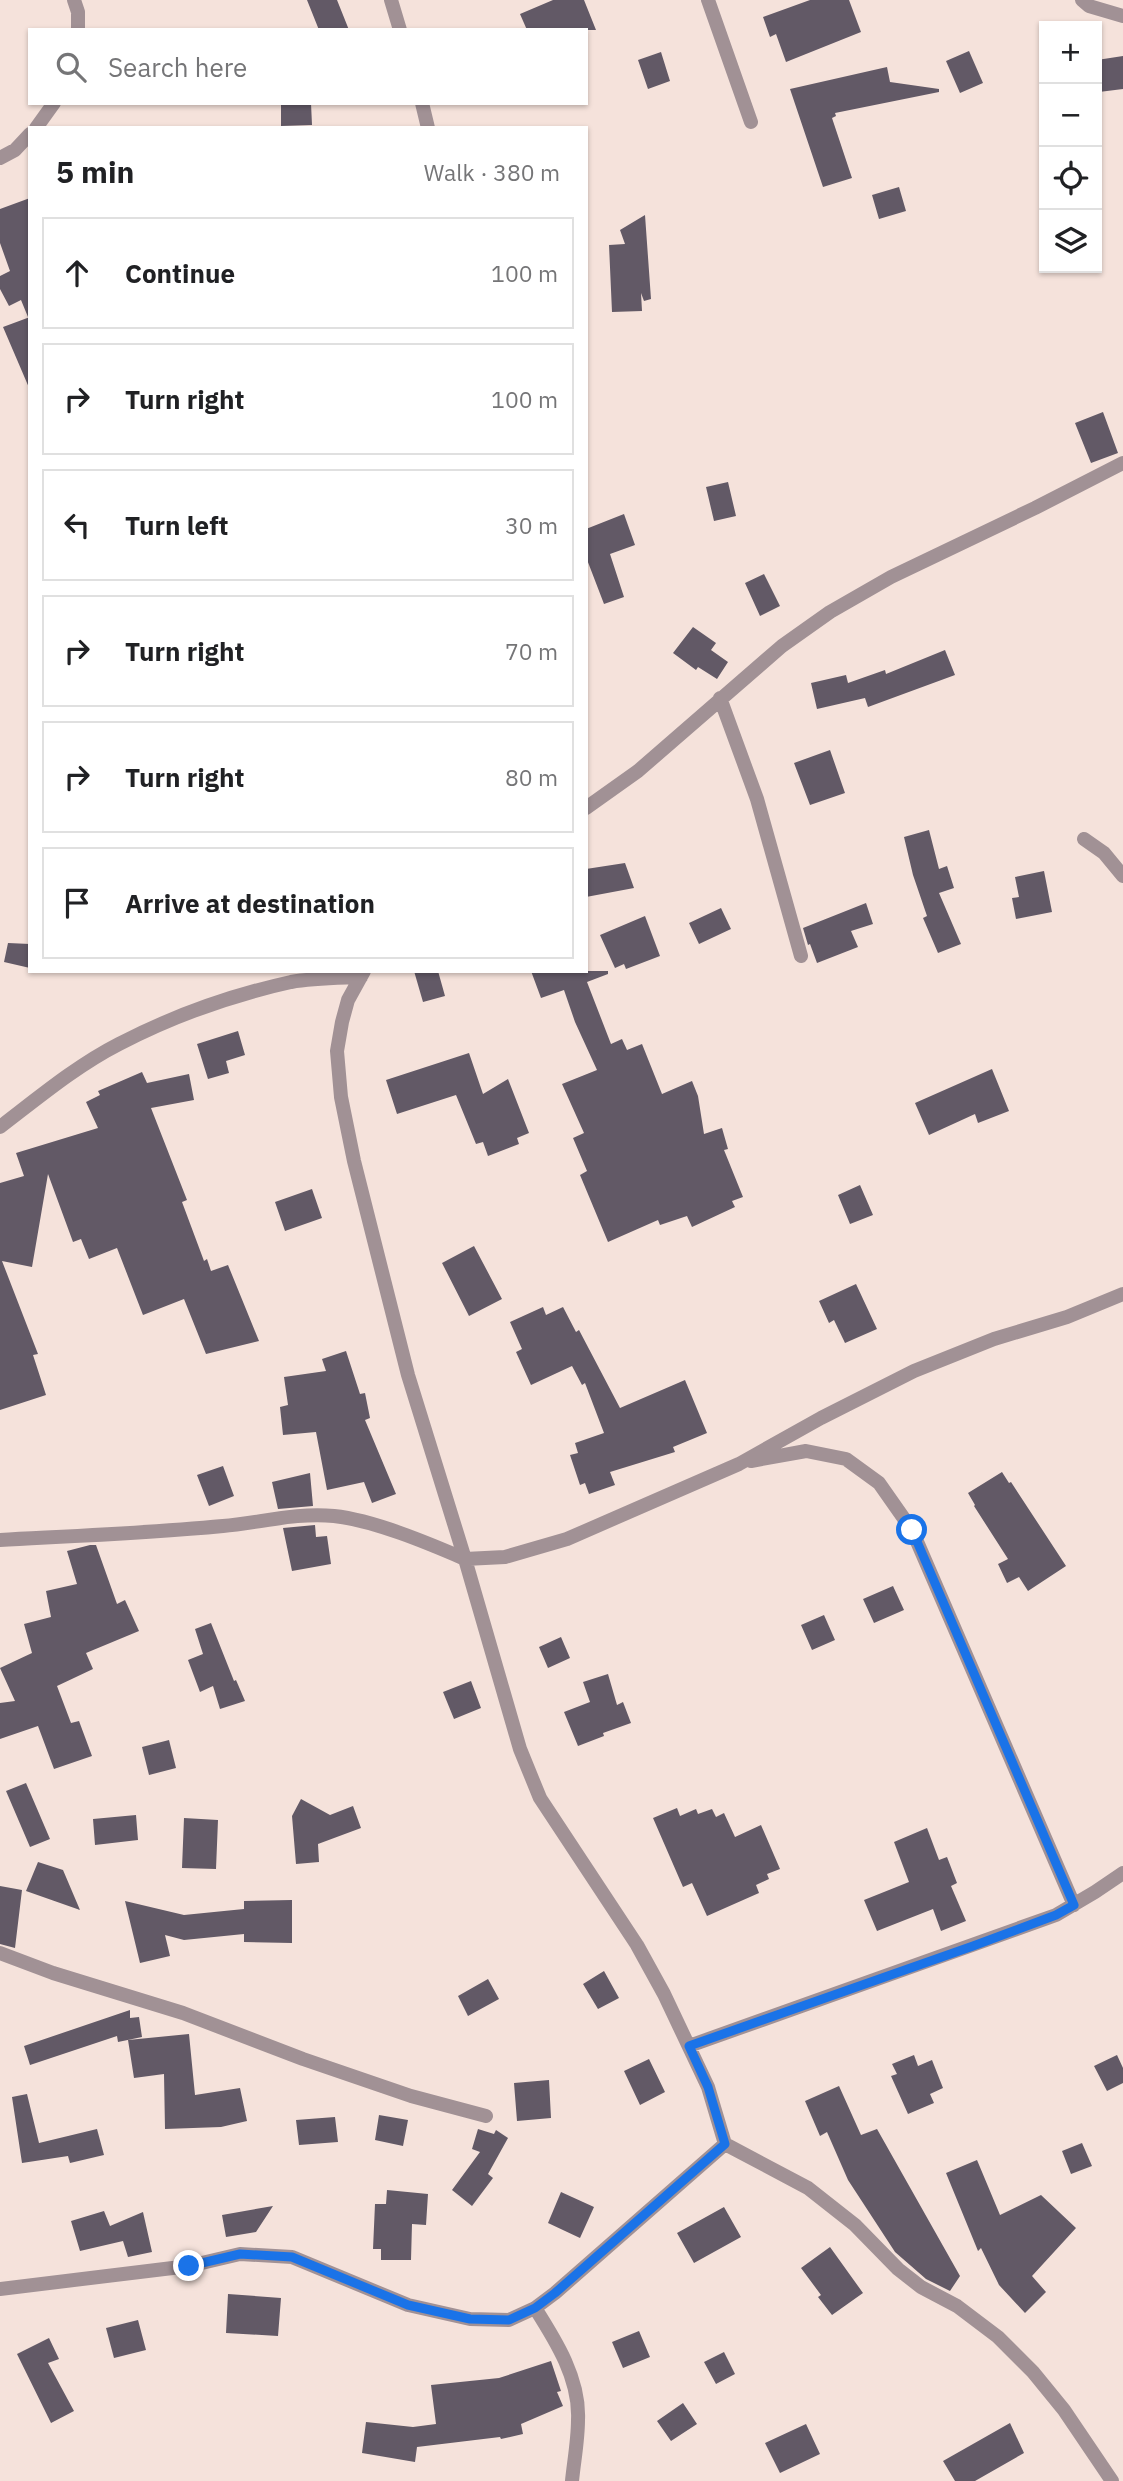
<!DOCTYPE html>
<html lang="en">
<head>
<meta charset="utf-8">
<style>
	:root { --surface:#fff; --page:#f6f6f6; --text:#202124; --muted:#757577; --line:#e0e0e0 }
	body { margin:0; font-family:"IBM Plex Sans",sans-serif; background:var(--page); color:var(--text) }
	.controls { position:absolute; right:21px; top:21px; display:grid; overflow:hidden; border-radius:0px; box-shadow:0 2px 5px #0004 }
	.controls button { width:63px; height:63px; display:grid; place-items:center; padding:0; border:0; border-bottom:2px solid var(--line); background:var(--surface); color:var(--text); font:35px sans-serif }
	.stop { position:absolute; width:21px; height:21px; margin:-16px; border:5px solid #1a73e8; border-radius:50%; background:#fff }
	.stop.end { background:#1a73e8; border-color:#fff; box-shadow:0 2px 7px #0008 }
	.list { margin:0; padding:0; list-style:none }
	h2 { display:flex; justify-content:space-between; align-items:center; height:91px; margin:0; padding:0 28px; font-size:30px }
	h2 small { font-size:23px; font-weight:400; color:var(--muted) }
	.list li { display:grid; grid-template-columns:46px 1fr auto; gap:21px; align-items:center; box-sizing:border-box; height:112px; margin:0 14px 14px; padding:0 14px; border:2px solid var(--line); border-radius:0px }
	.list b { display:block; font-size:26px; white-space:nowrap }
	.list em { font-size:23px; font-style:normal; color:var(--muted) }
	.icon { flex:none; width:38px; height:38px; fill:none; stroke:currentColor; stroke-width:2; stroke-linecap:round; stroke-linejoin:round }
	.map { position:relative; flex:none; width:1123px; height:2481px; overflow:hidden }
	.search { position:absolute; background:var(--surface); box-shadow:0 2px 5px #0004; left:28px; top:28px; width:560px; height:77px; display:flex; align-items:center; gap:18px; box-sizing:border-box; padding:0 24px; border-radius:0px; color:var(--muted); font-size:26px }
	.panel { position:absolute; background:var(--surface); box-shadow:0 2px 5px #0004; left:28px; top:126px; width:560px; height:847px; border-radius:0px }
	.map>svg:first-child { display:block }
</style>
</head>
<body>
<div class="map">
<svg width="1123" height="2481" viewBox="0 0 1123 2481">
	<rect width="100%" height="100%" fill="#f5e2db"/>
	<!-- building -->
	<path fill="#625966" d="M 307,0 L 337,0 L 349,30 L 319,30 Z
		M 553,0 L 584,0 L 596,30 L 527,30 L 520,14 Z
		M 810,0 L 849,0 L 861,32 L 786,62 L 776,34 L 770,37 L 763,17 Z
		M 969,51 L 983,83 L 960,93 L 946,61 Z
		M 661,52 L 670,81 L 648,89 L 638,60 Z
		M 1123,56 L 1123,89 L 1099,92 L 1097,60 Z
		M 887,67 L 890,82 L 939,89 L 939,92 L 835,113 L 836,116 L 832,118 L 852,178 L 823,187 L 790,89 Z
		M 281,103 L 311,103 L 312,125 L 281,126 Z
		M 899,187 L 906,211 L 879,219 L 872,195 Z
		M 30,198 L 30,316 L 28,317 L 21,300 L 9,306 L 0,289 L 0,276 L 10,271 L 0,243 L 0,209 Z
		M 645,215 L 651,299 L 644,301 L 641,293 L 642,311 L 612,312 L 609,245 L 625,244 L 620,230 Z
		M 30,317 L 30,390 L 3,327 Z
		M 1103,412 L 1118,453 L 1091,463 L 1075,423 Z
		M 728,482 L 736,516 L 714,521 L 706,487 Z
		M 624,514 L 635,545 L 610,554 L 624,597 L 604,604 L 586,557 L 586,529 Z
		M 764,574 L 780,606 L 760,616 L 745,583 Z
		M 693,627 L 716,643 L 711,650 L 728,662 L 717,679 L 698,667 L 696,670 L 673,653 Z
		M 945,650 L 955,675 L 868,707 L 865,698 L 817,709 L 811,683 L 846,675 L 848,683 L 885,670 L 886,674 Z
		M 830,750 L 845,793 L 810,805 L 794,763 Z
		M 929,830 L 939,869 L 947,866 L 954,888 L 939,893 L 961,944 L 938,953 L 923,918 L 927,916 L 913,875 L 904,837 Z
		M 625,863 L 634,888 L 586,897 L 586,869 Z
		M 1044,871 L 1052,912 L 1016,919 L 1012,898 L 1019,897 L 1015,877 Z
		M 866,903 L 873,924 L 851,931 L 858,947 L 817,963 L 810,944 L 808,945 L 803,928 Z
		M 721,908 L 731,929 L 699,944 L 689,923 Z
		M 645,916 L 660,956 L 626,969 L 624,964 L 615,968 L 600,935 Z
		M 8,943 L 30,944 L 30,968 L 4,962 Z
		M 414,971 L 438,971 L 445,996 L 423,1002 Z
		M 531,971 L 608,971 L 608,974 L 587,982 L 611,1044 L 622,1039 L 627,1050 L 642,1044 L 662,1094 L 692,1081 L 698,1096 L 704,1134 L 722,1128 L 728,1149 L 724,1150 L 743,1197 L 732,1201 L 735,1207 L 692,1227 L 687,1216 L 660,1225 L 658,1220 L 608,1242 L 580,1175 L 587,1171 L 573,1138 L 584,1133 L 562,1084 L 597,1070 L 575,1022 L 564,990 L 541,998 Z
		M 238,1031 L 245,1055 L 226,1061 L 229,1073 L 208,1079 L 197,1044 Z
		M 469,1053 L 483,1094 L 508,1079 L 529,1133 L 517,1138 L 519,1144 L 488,1156 L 483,1142 L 476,1144 L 456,1095 L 397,1114 L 386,1080 Z
		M 992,1069 L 1009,1111 L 978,1123 L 975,1114 L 929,1135 L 915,1103 Z
		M 142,1072 L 147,1083 L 189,1074 L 194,1100 L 151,1108 L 187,1200 L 182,1202 L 204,1261 L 207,1259 L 211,1271 L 228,1265 L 259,1341 L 206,1354 L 184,1299 L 143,1315 L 117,1248 L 89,1259 L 81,1239 L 73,1242 L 48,1174 L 32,1267 L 2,1261 L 38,1354 L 33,1355 L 46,1395 L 0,1410 L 0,1183 L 24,1176 L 16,1153 L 98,1128 L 86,1102 L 100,1095 L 98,1091 Z
		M 860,1185 L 873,1215 L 850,1224 L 838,1195 Z
		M 312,1189 L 322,1218 L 285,1231 L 275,1202 Z
		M 474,1246 L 502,1299 L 469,1316 L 442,1263 Z
		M 856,1284 L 877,1329 L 845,1343 L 834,1320 L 829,1323 L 819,1301 Z
		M 543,1307 L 546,1315 L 563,1307 L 576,1332 L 579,1330 L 620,1408 L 685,1380 L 707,1433 L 673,1447 L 675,1452 L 610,1472 L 615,1485 L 589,1494 L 585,1483 L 580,1485 L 570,1455 L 578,1453 L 575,1443 L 604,1433 L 585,1383 L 582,1385 L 572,1366 L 531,1385 L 516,1352 L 522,1349 L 510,1322 Z
		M 346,1351 L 360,1394 L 365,1393 L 370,1418 L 365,1420 L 396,1494 L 372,1503 L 364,1482 L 327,1490 L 316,1432 L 283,1435 L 280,1407 L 288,1405 L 284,1377 L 326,1371 L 322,1359 Z
		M 223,1466 L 234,1496 L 209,1506 L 197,1475 Z
		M 1002,1472 L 1009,1483 L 1011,1482 L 1066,1566 L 1028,1591 L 1019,1577 L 1007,1583 L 998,1564 L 1008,1559 L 974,1506 L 975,1505 L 968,1493 Z
		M 310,1473 L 313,1506 L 278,1509 L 272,1482 Z
		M 315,1525 L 316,1537 L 327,1536 L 331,1564 L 292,1571 L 283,1528 Z
		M 90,1545 L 96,1545 L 117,1604 L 125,1600 L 139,1631 L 86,1653 L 93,1669 L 57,1686 L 71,1723 L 79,1721 L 92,1756 L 54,1769 L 38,1726 L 0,1739 L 0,1703 L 15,1701 L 0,1668 L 32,1653 L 24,1624 L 51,1617 L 46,1591 L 77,1584 L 67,1551 Z
		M 893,1586 L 904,1610 L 874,1623 L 863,1599 Z
		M 824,1615 L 835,1640 L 812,1650 L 801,1625 Z
		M 211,1623 L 234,1681 L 236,1680 L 245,1701 L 220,1709 L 213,1686 L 200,1692 L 188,1660 L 203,1654 L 195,1629 Z
		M 561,1637 L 570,1658 L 548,1668 L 539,1647 Z
		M 608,1674 L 617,1705 L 623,1702 L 631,1723 L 603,1733 L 604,1736 L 578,1746 L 564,1712 L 590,1702 L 583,1682 Z
		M 471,1681 L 481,1708 L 454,1719 L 443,1692 Z
		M 169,1740 L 176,1768 L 149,1775 L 142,1747 Z
		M 26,1783 L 50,1839 L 30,1847 L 6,1791 Z
		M 301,1799 L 330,1815 L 353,1806 L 361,1828 L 318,1844 L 319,1862 L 296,1864 L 292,1816 Z
		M 677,1808 L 680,1816 L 696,1809 L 698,1814 L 712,1809 L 716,1817 L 724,1813 L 735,1837 L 761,1825 L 780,1869 L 767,1874 L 769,1879 L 756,1885 L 759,1893 L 707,1916 L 692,1883 L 683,1887 L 653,1818 Z
		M 136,1815 L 138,1840 L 95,1845 L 93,1819 Z
		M 184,1818 L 218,1820 L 216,1869 L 182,1868 Z
		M 927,1828 L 939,1860 L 947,1857 L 957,1883 L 951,1886 L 966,1921 L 941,1931 L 933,1909 L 877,1931 L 864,1900 L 909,1882 L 894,1842 Z
		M 38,1862 L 63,1870 L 80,1910 L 26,1891 Z
		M 0,1886 L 22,1890 L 15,1948 L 0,1944 Z
		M 292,1900 L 292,1943 L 244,1942 L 244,1934 L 184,1940 L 165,1935 L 170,1956 L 140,1963 L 125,1901 L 184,1915 L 244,1909 L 244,1901 Z
		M 604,1971 L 619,1998 L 598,2009 L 583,1984 Z
		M 488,1979 L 499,1999 L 468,2016 L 458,1996 Z
		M 130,2010 L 130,2018 L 139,2017 L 142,2037 L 118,2042 L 117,2036 L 30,2065 L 24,2046 Z
		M 189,2034 L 195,2095 L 240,2088 L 247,2121 L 221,2127 L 165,2129 L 164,2074 L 134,2078 L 128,2040 Z
		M 914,2055 L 918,2066 L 932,2060 L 943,2088 L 930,2094 L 934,2103 L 908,2114 L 891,2076 L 897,2074 L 892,2064 Z
		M 1117,2055 L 1123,2068 L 1123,2083 L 1107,2091 L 1094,2066 Z
		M 649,2059 L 665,2092 L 640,2105 L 624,2071 Z
		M 549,2080 L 551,2118 L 517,2121 L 514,2083 Z
		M 839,2086 L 861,2135 L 877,2129 L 960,2276 L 950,2291 L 926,2279 L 895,2252 L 848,2180 L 827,2132 L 820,2136 L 805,2101 Z
		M 27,2094 L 39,2143 L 97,2129 L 104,2155 L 70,2163 L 68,2156 L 22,2163 L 12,2097 Z
		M 379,2115 L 408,2120 L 403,2146 L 375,2140 Z
		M 335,2117 L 338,2142 L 299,2145 L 296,2120 Z
		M 478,2129 L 494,2134 L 496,2130 L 508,2138 L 488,2174 L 493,2178 L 472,2206 L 452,2190 L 480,2152 L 472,2149 Z
		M 1082,2143 L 1092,2166 L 1071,2174 L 1062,2151 Z
		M 977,2160 L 1000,2215 L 1041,2195 L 1076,2228 L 1032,2276 L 1046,2292 L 1025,2313 L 999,2285 L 981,2248 L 978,2251 L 946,2173 Z
		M 387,2190 L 428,2194 L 426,2225 L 412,2224 L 411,2260 L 381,2260 L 381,2249 L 373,2249 L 375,2204 L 386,2204 Z
		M 561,2192 L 594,2207 L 580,2238 L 548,2223 Z
		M 273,2206 L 256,2232 L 226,2237 L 222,2215 Z
		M 724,2207 L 741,2237 L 694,2263 L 677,2233 Z
		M 104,2211 L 110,2226 L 143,2212 L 152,2252 L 128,2257 L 123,2241 L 80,2251 L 71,2221 Z
		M 830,2247 L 863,2293 L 832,2315 L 818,2297 L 821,2295 L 801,2268 Z
		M 228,2294 L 281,2298 L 278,2336 L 226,2333 Z
		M 138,2320 L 146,2350 L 114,2358 L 106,2328 Z
		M 639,2331 L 650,2357 L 623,2368 L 612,2342 Z
		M 49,2338 L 59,2359 L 48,2363 L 74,2411 L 51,2423 L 17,2354 Z
		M 724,2352 L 735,2374 L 716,2384 L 704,2362 Z
		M 551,2361 L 561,2391 L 557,2392 L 563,2406 L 521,2424 L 523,2434 L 501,2439 L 500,2437 L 417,2447 L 415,2462 L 362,2453 L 366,2422 L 413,2427 L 436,2424 L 431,2385 L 499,2378 Z
		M 683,2403 L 697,2424 L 671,2441 L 657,2421 Z
		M 1010,2423 L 1024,2453 L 975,2481 L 955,2481 L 943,2461 Z
		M 806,2424 L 820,2454 L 780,2473 L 765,2443 Z"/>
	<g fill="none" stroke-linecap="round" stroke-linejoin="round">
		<!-- street -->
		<path stroke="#a19195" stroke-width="14" d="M 74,0 L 78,12 L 78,30
			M 391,0 L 400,30
			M 708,0 L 751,122
			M 1082,0 L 1089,6 L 1123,16
			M 422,103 L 428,128
			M 36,128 L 54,103
			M 0,158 L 15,150 L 30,134
			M 720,698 L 757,799 L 801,956
			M 586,808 L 638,771 L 782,646 L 830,612 L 891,577 L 1035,508 L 1123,463
			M 1084,839 L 1104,853 L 1123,876
			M 364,971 L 348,1000 L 342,1022 L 337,1051 L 341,1097 L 354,1161 L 408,1375 L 465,1559 L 505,1557 L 567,1539 L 739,1464 L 821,1418 L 914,1371 L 994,1339 L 1067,1317 L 1123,1294
			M 0,1127 C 38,1098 76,1066 119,1044 C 173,1016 232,995 291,982 C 313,978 338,978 361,977
			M 751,1461 L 806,1451 L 846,1459 L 879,1483 L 912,1530 L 1074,1905
			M 0,1540 C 74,1536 149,1533 223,1526 C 259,1523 297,1512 334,1516 C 373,1520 428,1543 465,1559 L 520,1749 L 540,1798 L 637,1945 L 664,1994 L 708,2087 L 725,2144 L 808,2188 L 855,2225 L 898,2269 L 921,2287 L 957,2306 L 998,2337 L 1033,2372 L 1064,2410 L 1112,2481
			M 0,1953 L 53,1973 L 183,2013 L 303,2059 L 411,2096 L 486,2116
			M 689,2046 L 1056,1915 L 1095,1892 L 1123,1873
			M 0,2289 L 189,2266 L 240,2254 L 292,2257 L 408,2305 L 470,2319 L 509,2320 L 535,2308 L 555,2293 L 725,2144
			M 535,2308 C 556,2341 580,2379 578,2420 C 578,2440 574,2461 572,2481"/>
	</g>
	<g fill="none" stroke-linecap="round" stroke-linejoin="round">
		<!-- route -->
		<path stroke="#1a73e8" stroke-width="9" d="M 189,2266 L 240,2254 L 292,2257 L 408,2305 L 470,2319 L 509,2320 L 535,2308 L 555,2293 L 725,2144 L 708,2087 L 689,2046 L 973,1946 L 1056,1915 L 1074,1905 L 912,1530"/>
	</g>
</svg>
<div class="controls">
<button>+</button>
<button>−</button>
<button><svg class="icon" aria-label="locate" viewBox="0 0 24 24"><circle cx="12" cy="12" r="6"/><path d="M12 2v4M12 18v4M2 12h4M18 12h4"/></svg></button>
<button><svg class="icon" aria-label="layers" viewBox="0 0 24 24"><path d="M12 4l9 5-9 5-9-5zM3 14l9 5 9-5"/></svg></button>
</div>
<div class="stop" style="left:912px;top:1530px"></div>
<div class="stop end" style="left:189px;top:2266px"></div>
<div class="search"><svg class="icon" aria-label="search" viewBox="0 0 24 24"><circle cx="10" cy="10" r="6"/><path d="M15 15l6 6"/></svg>Search here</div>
<section class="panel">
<h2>5 min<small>Walk · 380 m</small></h2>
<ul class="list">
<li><svg class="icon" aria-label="ahead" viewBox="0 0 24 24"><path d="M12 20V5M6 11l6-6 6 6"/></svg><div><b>Continue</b></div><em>100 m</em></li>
<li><svg class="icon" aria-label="right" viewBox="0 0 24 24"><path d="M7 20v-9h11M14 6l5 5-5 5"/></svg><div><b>Turn right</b></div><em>100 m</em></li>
<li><svg class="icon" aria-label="left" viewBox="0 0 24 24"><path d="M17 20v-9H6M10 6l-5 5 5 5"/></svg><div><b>Turn left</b></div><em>30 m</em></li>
<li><svg class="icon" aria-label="right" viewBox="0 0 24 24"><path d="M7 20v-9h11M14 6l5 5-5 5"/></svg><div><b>Turn right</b></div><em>70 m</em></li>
<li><svg class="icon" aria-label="right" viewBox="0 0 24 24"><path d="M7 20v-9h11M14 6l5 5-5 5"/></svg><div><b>Turn right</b></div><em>80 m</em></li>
<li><svg class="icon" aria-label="arrive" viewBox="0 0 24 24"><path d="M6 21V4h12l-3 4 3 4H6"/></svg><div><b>Arrive at destination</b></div></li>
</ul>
</section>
</div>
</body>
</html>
